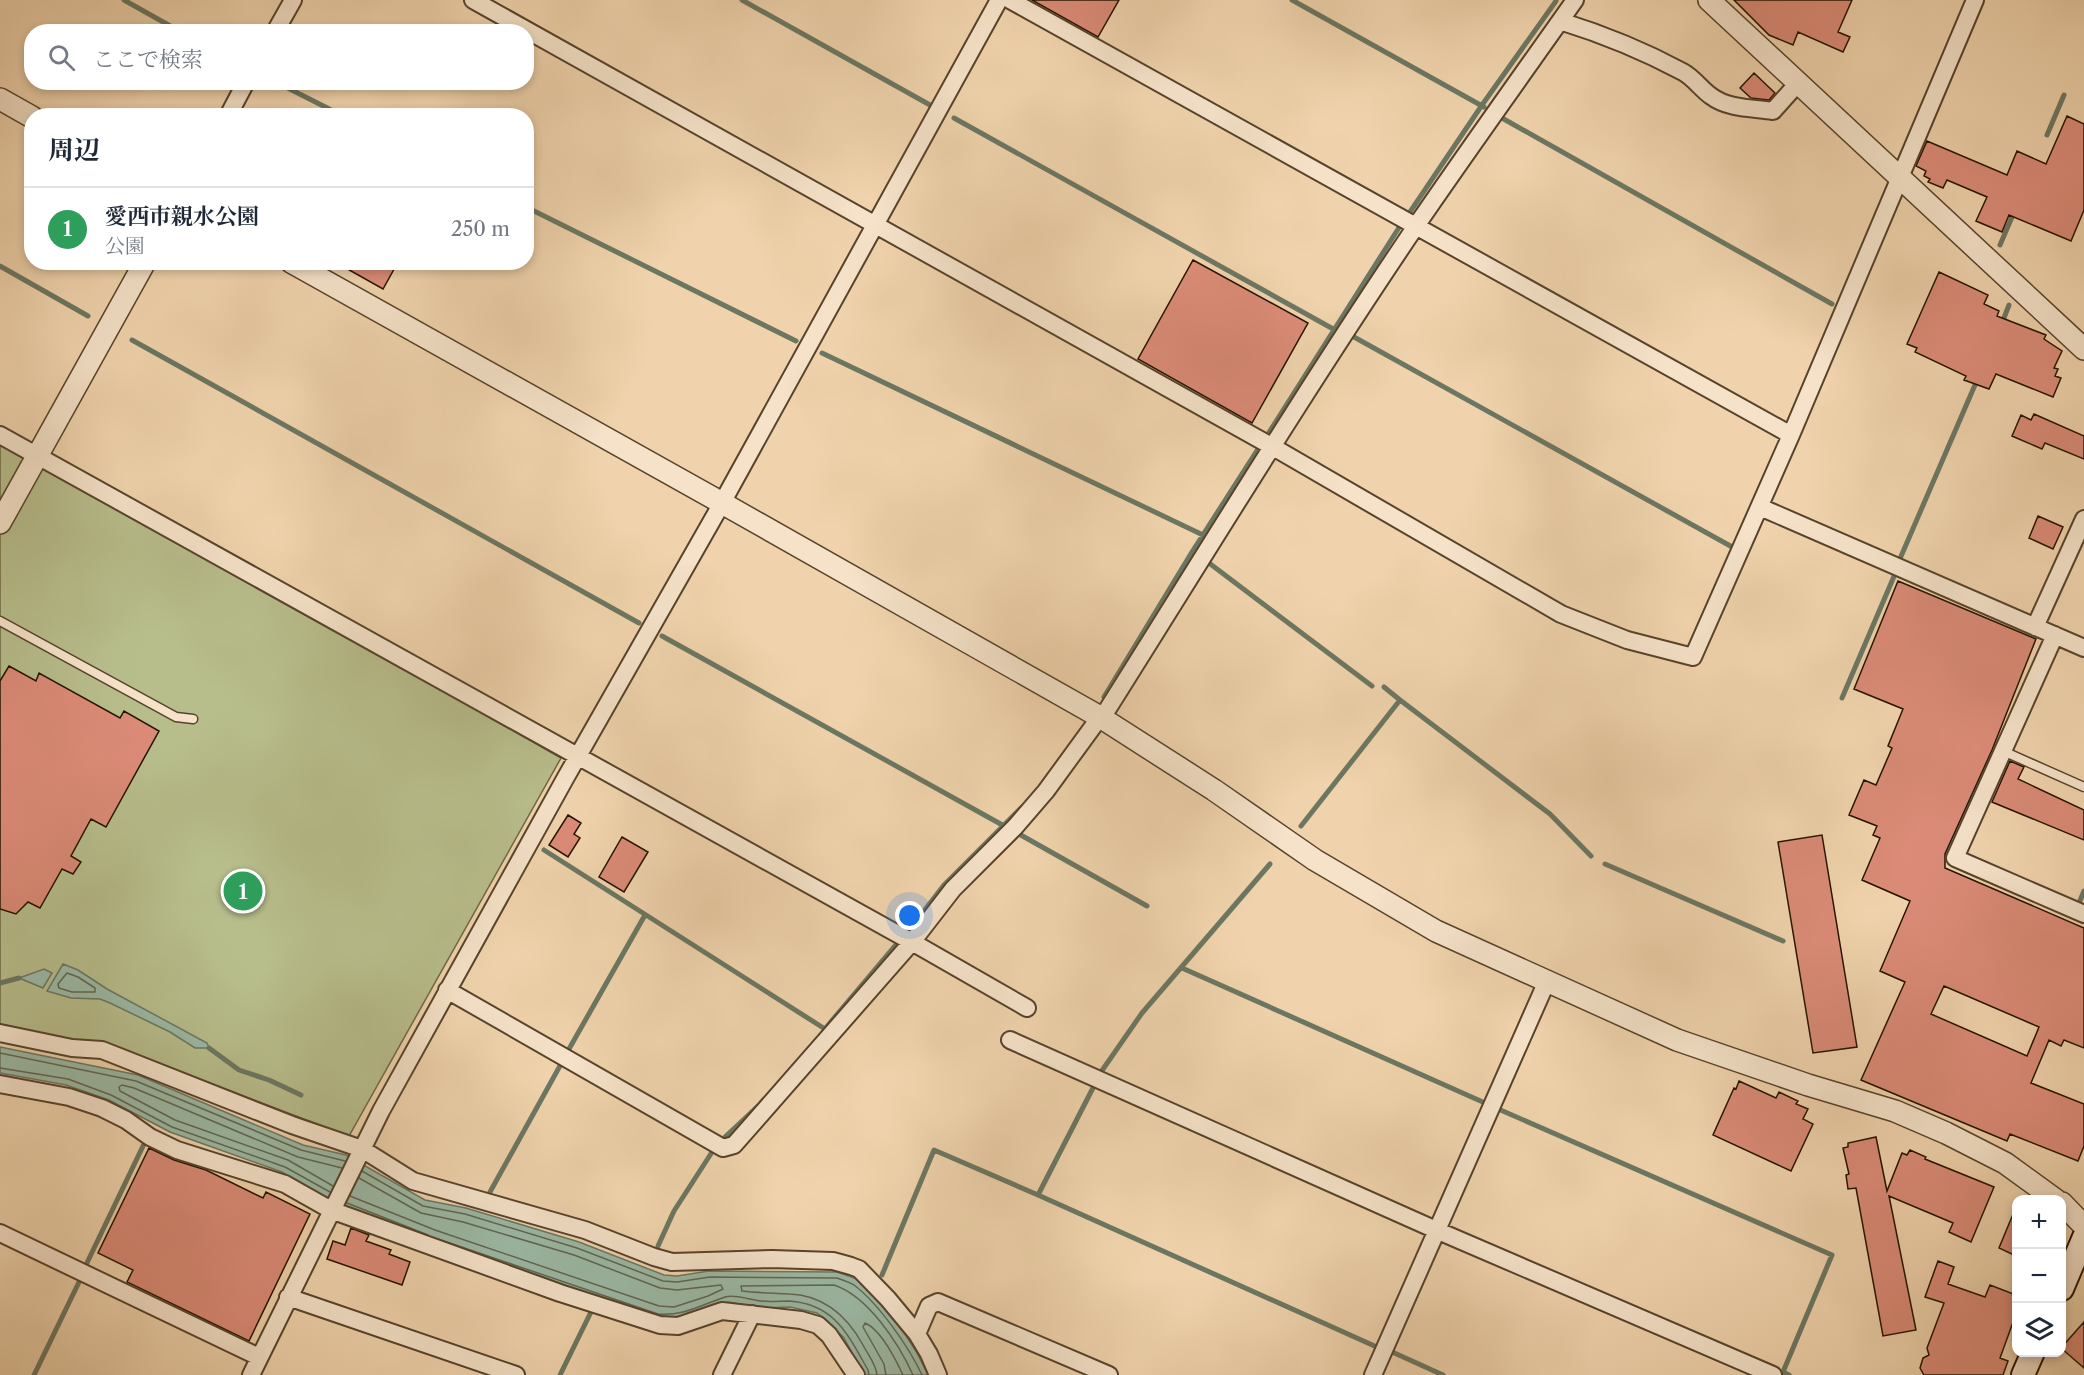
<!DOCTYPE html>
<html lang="ja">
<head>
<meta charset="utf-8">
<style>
	:root { --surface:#fff; --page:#f2f2f3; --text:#1f2937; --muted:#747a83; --line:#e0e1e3; --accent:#ea580c }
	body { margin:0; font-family:"Libre Caslon Text","Noto Serif JP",serif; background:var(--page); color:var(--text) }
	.controls { position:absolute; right:18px; bottom:18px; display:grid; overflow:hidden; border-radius:12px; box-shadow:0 3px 9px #0003 }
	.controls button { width:54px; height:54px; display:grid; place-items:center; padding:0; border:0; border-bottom:2px solid var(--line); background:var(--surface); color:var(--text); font:30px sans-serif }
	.you { position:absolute; left:910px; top:916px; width:21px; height:21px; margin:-15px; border:4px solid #fff; border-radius:50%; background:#1a73e8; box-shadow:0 0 0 9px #1a73e833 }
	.badge { display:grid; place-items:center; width:39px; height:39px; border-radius:50%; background:var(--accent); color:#fff; font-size:20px; font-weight:700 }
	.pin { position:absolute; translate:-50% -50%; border:3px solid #fff; box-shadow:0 2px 6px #0006 }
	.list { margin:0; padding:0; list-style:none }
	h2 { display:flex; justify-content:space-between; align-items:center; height:78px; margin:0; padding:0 24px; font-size:26px }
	h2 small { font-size:20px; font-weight:400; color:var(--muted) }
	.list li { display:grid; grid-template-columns:39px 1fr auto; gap:18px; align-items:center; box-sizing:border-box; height:84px; padding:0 24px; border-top:2px solid var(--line) }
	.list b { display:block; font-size:22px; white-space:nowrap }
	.list p { margin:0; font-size:20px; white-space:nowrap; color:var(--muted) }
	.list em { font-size:20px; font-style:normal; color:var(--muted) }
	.icon { flex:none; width:33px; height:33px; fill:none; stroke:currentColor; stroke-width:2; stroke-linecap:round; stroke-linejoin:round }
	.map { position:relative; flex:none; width:2084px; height:1375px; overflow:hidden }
	.search { position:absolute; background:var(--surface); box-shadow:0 3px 9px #0003; left:24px; top:24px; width:510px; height:66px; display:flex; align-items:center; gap:15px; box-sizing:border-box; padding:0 21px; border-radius:24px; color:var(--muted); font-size:22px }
	.panel { position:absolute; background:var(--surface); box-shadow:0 3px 9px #0003; left:24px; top:108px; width:510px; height:162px; border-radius:24px }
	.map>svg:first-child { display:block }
</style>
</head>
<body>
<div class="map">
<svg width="2084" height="1375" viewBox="0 0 2084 1375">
	<rect width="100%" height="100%" fill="#f0d3ac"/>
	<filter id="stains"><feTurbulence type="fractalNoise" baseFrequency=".00333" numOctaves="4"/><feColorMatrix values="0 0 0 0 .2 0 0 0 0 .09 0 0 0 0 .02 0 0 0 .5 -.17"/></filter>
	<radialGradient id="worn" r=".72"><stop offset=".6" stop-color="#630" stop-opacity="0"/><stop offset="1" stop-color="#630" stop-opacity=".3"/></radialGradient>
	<!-- green -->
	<path fill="#b7bd8b" stroke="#6e6846" stroke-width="1.5" d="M 0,440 L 561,758 L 349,1136 L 111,1046 L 71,1040 L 0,1024 Z"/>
	<!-- water -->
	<path fill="#9bb9a5" stroke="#6b7763" stroke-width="1.5" d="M 63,964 L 78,970 L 107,989 L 207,1043 L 209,1048 L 195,1048 L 170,1032 L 110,1003 L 100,999 L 71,998 L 47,991 Z
		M 44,969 L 52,973 L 43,988 L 19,978 Z
		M 0,1047 L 138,1075 L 303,1145 L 346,1155 L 425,1200 L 466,1208 L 579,1242 L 664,1275 L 677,1276 L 709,1271 L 837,1272 L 857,1279 L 895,1319 L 916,1351 L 928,1375 L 864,1375 L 844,1338 L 825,1319 L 817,1313 L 790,1307 L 763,1308 L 728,1302 L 676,1321 L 657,1320 L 346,1210 L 282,1172 L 170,1132 L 109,1100 L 66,1085 L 0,1073 Z"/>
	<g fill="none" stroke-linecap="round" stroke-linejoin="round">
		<!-- shore -->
		<path stroke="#606652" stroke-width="1.5" d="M 67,973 L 78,977 L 95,988 L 95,992 L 72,992 L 59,988 L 58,984 Z
			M 0,1053 L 136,1081 L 301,1150 L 345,1161
			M 0,1068 L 68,1079 L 111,1095 L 172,1127 L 285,1167 L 330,1192
			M 362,1171 L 423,1206 L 465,1214 L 577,1248 L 663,1281 L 677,1282 L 710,1277 L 837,1278 C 842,1280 849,1282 854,1285 C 879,1304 909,1347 922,1375
			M 333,1186 L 288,1160 L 175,1120 L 120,1091 L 119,1087 L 122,1085 L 134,1088 L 298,1157 L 342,1168
			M 350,1196 L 435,1230 L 659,1306 L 674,1307 L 708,1296 L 723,1289 L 721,1285 L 677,1290 L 660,1288 L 574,1255 L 463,1222 L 421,1213 L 359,1178
			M 347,1203 L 428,1235
			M 438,1239 L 658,1314 C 684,1316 701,1305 725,1297 C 735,1294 750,1300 761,1301 C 770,1302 780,1301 789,1301 C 835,1304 848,1335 868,1370 L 869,1375
			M 877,1375 C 876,1364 868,1355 863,1345 C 847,1316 824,1295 789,1294 C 773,1293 758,1293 742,1291 L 741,1286 L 834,1285 C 868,1296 899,1344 913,1375
			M 886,1375 L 884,1364 L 863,1327 L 865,1323 C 880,1329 896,1360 903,1375"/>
		<!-- stream -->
		<path stroke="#6b7763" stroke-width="5" d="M 124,0 L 181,32
			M 742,0 L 930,105
			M 1292,0 L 1484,107
			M 276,82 L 343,116
			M 954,118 L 1335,330
			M 1502,118 L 1832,304
			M 2047,135 L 2064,95
			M 526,207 L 796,341
			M 1410,212 L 1482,105 L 1556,1
			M 2000,245 L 2015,210
			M 0,266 L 88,316
			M 2002,323 L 2009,305
			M 1354,337 L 1734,548
			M 132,340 L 639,623
			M 822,353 L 1203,535
			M 1268,434 L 1400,226
			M 1899,561 L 1978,378
			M 1209,563 L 1372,686
			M 662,636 L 1006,827
			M 1104,697 L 1192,552 L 1258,449
			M 1842,698 L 1895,574
			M 1400,700 L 1550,814 L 1591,856
			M 1301,826 L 1400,700 L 1384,687
			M 1019,834 L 1147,906
			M 544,850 L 825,1029
			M 1605,864 L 1783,941
			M 2079,903 L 2084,891
			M 907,933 L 944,885 L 1021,808
			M 1182,968 L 1485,1103
			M 0,983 L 19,978
			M 824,1030 L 899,941
			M 209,1048 L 239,1070 L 269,1080 L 301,1095
			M 569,1049 L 645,915
			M 1101,1072 L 1142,1013 L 1270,864
			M 1496,1108 L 1832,1255 L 1783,1372 L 1789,1375
			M 725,1137 L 757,1107
			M 490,1192 L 561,1064
			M 1038,1195 L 1379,1348
			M 658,1246 L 674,1211 L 714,1149
			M 85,1267 L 144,1144
			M 882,1275 L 934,1150 L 1038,1195 L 1095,1084
			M 1390,1351 L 1443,1375
			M 34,1375 L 81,1278
			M 560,1375 L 591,1312"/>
	</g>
	<!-- building -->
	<path fill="#db8b77" stroke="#241300" stroke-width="1.5" fill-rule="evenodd" d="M 1032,0 L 1119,0 L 1098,37 Z
		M 1734,0 L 1852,0 L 1838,32 L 1850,37 L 1843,52 L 1798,32 L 1793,45 L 1769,35 Z
		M 1754,73 L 1775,93 L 1769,100 L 1751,98 L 1740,88 Z
		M 2067,116 L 2084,124 L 2084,210 L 2071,241 L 2009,215 L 2002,232 L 1976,221 L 1987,197 L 1947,180 L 1943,188 L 1928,182 L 1930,179 L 1924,176 L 1926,171 L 1916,166 L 1927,141 L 2007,175 L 2017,151 L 2046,164 Z
		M 1193,260 L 1308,323 L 1252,423 L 1138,359 Z
		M 335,262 L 398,262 L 383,289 Z
		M 1939,272 L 1988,295 L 1984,304 L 1999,311 L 1997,316 L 2046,335 L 2044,339 L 2062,351 L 2054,368 L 2058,369 L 2055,376 L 2061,378 L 2053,397 L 1996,374 L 1989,389 L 1964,380 L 1966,376 L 1915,352 L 1917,348 L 1907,344 Z
		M 2034,414 L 2084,436 L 2084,459 L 2045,443 L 2042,449 L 2012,436 L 2021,415 L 2031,420 Z
		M 2038,516 L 2063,527 L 2053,549 L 2029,538 Z
		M 1898,581 L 2036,639 L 1992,750 L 1945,854 L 1945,868 L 2084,928 L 2084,1048 L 2064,1040 L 2061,1046 L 2049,1040 L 2031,1083 L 2084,1104 L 2084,1146 L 2078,1161 L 2010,1134 L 2007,1141 L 1861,1080 L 1905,982 L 1880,971 L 1910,901 L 1862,880 L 1880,838 L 1873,835 L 1877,826 L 1849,815 L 1864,780 L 1876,785 L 1892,748 L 1888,746 L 1903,709 L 1854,689 ZM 1944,986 L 2039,1027 L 2027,1056 L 1931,1014 Z
		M 9,666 L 36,681 L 39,673 L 120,718 L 124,711 L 159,731 L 106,827 L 91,819 L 71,856 L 81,862 L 73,874 L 62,869 L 40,908 L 28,902 L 16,914 L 0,909 L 0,681 Z
		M 2010,761 L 2024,767 L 2018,779 L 2084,810 L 2084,840 L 1992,802 Z
		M 568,815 L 581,823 L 574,834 L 580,838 L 568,857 L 549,845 Z
		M 1822,835 L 1857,1047 L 1813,1053 L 1778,842 Z
		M 622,837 L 648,852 L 624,892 L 599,877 Z
		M 1739,1081 L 1776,1098 L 1779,1092 L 1798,1101 L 1796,1104 L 1808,1109 L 1803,1119 L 1813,1124 L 1791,1171 L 1713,1135 L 1734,1088 L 1736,1089 Z
		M 1876,1137 L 1887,1191 L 1902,1153 L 1907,1155 L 1910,1150 L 1926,1157 L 1925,1159 L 1994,1187 L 1971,1242 L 1949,1232 L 1953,1223 L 1889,1196 L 1916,1330 L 1883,1336 L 1856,1188 L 1848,1189 L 1846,1175 L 1849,1174 L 1843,1148 L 1848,1147 L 1848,1143 Z
		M 149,1148 L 174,1160 L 206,1170 L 263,1198 L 266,1192 L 310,1214 L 249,1341 L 127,1282 L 133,1270 L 98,1253 Z
		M 2016,1207 L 2016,1256 L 1999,1248 Z
		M 351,1228 L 369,1235 L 366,1241 L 391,1250 L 389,1254 L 410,1262 L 402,1285 L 327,1259 L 333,1241 L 345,1245 Z
		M 1938,1261 L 1954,1267 L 1948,1284 L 1985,1297 L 1990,1285 L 2016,1295 L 2016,1314 L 2000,1358 L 2008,1361 L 2003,1375 L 1924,1375 L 1920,1368 L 1923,1358 L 1929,1355 L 1927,1348 L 1944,1303 L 1925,1297 Z
		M 2084,1322 L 2084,1368 L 2061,1348 Z"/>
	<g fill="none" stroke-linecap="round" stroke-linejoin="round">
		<defs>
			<path id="service" d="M 0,621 L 176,717 L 193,719
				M 2003,751 L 2084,787"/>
			<path id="minor" d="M 473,0 L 1273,447 L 1561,614 L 1627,640 L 1693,657 L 1791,435 L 1975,0
				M 1010,0 L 1791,435
				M 1560,21 C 1602,34 1644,51 1683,72 C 1694,78 1701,89 1711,96 C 1728,109 1753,108 1773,111 L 1798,83
				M 275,32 L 293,0
				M 228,116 L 246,82
				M 0,435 L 912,942 L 734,1145 L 723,1148 L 447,990
				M 1760,507 L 2084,648
				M 2035,627 L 2084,519
				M 2055,635 L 1955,858 L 2084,914
				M 1027,1008 L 912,942 L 953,889 L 1015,827 L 1046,791 L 1100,717 L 1107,710 C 1209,548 1309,384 1416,226 C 1468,150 1522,75 1575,0
				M 0,1033 L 72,1048 L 102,1050 L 292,1125 L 362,1149 L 413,1181 L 585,1230 L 654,1257 L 672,1262 L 772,1259 L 833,1261 L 851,1266 L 859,1269 L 888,1299 L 917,1334
				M 1010,1040 L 1436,1230 L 1773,1375
				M 0,1084 L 69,1097 L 102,1108 L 126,1120 L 150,1137 L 177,1150 L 285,1184 L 331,1210 L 560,1293 L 660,1325 L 678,1326 L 722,1311 L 801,1320 L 818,1325 L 829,1335 L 856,1375
				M 0,1233 L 259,1357
				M 288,1297 L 516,1375
				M 251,1375 L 381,1111 L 566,777 L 722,503 L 999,0
				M 722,1375 L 752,1314
				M 938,1375 L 929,1354 L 917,1334 L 929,1306 L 938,1302 L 1109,1375
				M 1373,1375 L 1547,981"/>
			<path id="tertiary" d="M 1709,0 L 2084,349
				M 0,99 L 32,117
				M 291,262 L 722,503 L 1100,717 L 1214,790 L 1315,860 L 1436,931 L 1677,1040 L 1808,1085 L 1895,1111 L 1946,1133 L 2005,1163 L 2056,1200
				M 0,523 L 145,262
				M 2062,1203 L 2084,1226"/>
			<path id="secondary" d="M 2062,1289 L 2084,1237
				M 2023,1375 L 2033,1352"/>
		</defs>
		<!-- service casing -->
		<use href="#service" stroke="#57432b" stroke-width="11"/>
		<!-- minor casing -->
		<use href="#minor" stroke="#57432b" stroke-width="20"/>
		<!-- tertiary casing -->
		<use href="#tertiary" stroke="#57432b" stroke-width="24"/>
		<!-- secondary casing -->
		<use href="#secondary" stroke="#241300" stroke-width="26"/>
		<!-- service -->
		<use href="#service" stroke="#f5e2c9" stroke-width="8"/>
		<!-- minor -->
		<use href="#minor" stroke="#f5e2c9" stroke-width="16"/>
		<!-- tertiary -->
		<use href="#tertiary" stroke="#f5e2c9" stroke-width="21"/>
		<!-- secondary -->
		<use href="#secondary" stroke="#f5e2c9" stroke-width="22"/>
	</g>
	<rect width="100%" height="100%" filter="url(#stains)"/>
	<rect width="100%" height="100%" fill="url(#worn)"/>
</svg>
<div class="controls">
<button>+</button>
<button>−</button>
<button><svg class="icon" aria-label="layers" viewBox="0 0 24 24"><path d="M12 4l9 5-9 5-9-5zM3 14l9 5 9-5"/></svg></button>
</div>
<div class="you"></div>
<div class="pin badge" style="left:243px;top:891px;background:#2e9e5b">1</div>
<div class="search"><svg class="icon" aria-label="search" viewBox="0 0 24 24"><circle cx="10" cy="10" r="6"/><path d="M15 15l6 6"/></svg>ここで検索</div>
<section class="panel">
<h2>周辺<small></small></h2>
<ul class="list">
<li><span class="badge" style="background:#2e9e5b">1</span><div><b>愛西市親水公園</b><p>公園</p></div><em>250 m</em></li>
</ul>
</section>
</div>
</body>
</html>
